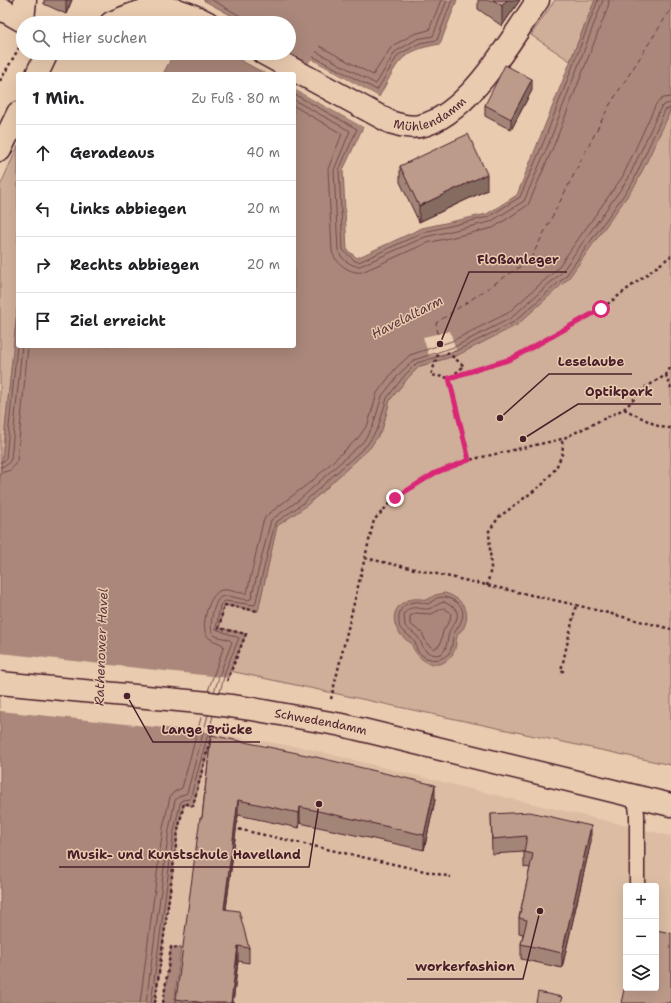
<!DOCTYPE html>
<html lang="de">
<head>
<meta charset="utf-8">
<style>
	:root { --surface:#fff; --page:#f6f6f6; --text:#202124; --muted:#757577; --line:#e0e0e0 }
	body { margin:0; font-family:"Shantell Sans",sans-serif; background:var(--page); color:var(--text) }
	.controls { position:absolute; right:12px; bottom:12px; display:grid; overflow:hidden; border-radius:4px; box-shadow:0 4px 16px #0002 }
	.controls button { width:36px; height:36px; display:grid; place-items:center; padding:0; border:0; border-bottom:1px solid var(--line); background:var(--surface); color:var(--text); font:20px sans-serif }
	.stop { position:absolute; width:12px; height:12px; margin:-9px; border:3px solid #db2777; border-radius:50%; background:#fff }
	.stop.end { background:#db2777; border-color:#fff; box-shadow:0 1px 4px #0008 }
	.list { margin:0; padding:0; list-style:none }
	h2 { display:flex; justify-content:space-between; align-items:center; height:52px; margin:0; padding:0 16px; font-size:17px }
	h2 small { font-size:13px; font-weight:400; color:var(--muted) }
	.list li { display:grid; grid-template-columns:26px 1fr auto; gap:12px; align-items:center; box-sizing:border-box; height:56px; padding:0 16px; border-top:1px solid var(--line) }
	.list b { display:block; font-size:15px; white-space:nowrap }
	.list em { font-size:13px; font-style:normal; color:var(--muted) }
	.icon { flex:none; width:22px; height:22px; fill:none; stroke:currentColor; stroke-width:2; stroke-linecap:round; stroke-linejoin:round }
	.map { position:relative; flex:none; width:671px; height:1003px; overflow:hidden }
	.search { position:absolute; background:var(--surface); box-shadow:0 4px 16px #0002; left:16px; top:16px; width:280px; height:44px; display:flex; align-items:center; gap:10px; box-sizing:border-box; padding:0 14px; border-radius:22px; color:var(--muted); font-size:15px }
	.panel { position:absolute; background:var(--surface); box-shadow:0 4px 16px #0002; left:16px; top:72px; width:280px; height:276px; border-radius:4px }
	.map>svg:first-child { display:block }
</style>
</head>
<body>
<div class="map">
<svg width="671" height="1003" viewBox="0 0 671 1003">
	<rect width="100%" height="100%" fill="#e9cbaf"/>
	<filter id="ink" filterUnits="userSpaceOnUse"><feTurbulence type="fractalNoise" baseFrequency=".025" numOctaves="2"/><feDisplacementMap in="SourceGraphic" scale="8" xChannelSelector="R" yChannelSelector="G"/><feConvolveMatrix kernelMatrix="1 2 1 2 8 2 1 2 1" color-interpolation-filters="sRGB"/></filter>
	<g filter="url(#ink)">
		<!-- built -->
		<path fill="#dcbda4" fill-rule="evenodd" d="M 212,733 L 305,748 L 483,792 L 671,836 L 671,1003 L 174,1003 L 181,949 L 171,947 L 163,1003 L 155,1003 L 178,831 L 184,803 L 193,806 ZM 626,886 L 656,886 L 656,988 L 626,988 Z"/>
		<!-- green -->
		<path fill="#cfaf99" stroke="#8c6762" d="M 555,0 L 595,0 L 570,61 L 531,35 Z
			M 671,106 L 671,765 L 230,671 L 246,634 L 219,628 L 224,605 L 258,611 L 277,526 L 323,492 L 382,430 L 390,400 L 407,379 L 420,366 L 458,355 L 667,119 Z
			M 18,146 L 18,301 L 0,479 L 0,186 Z"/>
		<!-- water -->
		<path fill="#aa877a" stroke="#845d5a" d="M 203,0 L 457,0 L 440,44 C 398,51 398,63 379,97 L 289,47 L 289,23 L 245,23 Z
			M 595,0 L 671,0 L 671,106 L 667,119 L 636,184 L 568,279 L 517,325 L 458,355 L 420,366 L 407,379 L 390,400 L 382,430 L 370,448 L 305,507 L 277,526 L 258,611 L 224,605 L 219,628 L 246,634 L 230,671 L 193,806 L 184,804 L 178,831 L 155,1003 L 0,1003 L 0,479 L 18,302 L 18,346 L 294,346 L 294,89 L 363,127 L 343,170 L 347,250 L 357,258 L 422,228 L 487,214 L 517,195 Z
			M 174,53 L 227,53 L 266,74 L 163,74 Z
			M 445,593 C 461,598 472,610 464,627 C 463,630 459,632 458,634 C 455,641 457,648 452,655 C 438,674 417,661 411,643 C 382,626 393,592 427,600 L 435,595 Z
			M 171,947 L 181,948 L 174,1003 L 163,1003 Z"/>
		<!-- pier -->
		<path fill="#e9cbaf" d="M 289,47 L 379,97 L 378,98 L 289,49 Z
			M 294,87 L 363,125 L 363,127 L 294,89 Z
			M 450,331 L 456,350 L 429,356 L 423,337 Z
			M 0,653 L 230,678 L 214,733 L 0,711 Z"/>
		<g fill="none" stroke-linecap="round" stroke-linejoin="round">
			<!-- shore -->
			<path stroke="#70494b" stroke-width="1" d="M 212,0 L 244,18 L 246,23
				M 289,33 L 297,34 L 373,75 L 392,46 L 414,34 L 429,30 L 441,0
				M 289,39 L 295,40 L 376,84 L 395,52 L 417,39 L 433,36 L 447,0
				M 289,44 L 377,90 L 398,55 L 420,43 L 437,40 L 452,0
				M 294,94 L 357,129 L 339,170 L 343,250 L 355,261 L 359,262 L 424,232 L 488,217 L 520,197 L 544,141 L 598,0
				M 294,100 L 350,131 L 334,170 L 338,250 C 340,258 351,267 360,266 L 425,237 L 490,222 L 524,201 L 549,143 L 603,0
				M 294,106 L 342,134 L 328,169 L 332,251 C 335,263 350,274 362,272 L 427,243 L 493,228 L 528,205 L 554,145 L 608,7 L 609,0
				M 0,462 L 4,461 L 6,458 L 18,335
				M 0,467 L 7,465 L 11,459 L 22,346
				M 0,473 L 11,470 L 17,461 L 28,346
				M 445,597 C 452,599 459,602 462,609 C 465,618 459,625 455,632 C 451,638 454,646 449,653 C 441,663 424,661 417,650 C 416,647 416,643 414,641 C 411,636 404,633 400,628 C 397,616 399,603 415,602 C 419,601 423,603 428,604 L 437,598 Z
				M 444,602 L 455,608 C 461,618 454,623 450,630 C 446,638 449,659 432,654 C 421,651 423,643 417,636 C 413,632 408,630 405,626 L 404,614 C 411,603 419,610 428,609 C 434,608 438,603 444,602 Z
				M 444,608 L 451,613 L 450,620 L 443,631 L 440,645 L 434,649 L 427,644 L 422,633 L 410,624 L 410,616 L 416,613 L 431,614 Z
				M 208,691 L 224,646 C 219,641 210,642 206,634 C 201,624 209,593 222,590 C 230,589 239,594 247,593 L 263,522 L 266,516 L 313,480 L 358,438 L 368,424 L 377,393 L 395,369 L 410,355 L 452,341 L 508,313 L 557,269 L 623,176 L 656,104 L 663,98 L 671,97
				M 214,692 L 222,668 L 232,642 C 228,637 218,639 213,634 C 208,628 214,600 221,597 C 230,593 242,602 251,599 L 271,520 L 299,500 L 363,442 L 373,426 L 382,396 L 400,373 L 414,360 L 454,347 L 511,318 L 561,273 L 628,179 L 661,107 L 666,104 L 671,103
				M 220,692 L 226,669 L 239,638 L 216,629 L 220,605 L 225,601 L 255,605 L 275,523 L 302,504 L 367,445 L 378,428 L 387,398 L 404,376 L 417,363 L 456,351 L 514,322 L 565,277 L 633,182 L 665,110 L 671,108
				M 140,1003 L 163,828 L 170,797 L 174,792 L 182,788 L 202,714
				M 146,1003 L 169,830 L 175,800 L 180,796 L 187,793 L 208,715
				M 151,1003 L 174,831 L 180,804 L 182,800 L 190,799 L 213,716"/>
			<!-- river -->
			<path stroke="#aa877a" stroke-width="48" d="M 289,50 L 318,0"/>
			<!-- ferry -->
			<path stroke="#5d343b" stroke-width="1" stroke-dasharray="5 4" stroke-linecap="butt" d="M 438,334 L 436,323 L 530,260 L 609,106 L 671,9"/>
			<defs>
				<path id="service" d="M 635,797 L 637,814 L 637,886"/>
				<path id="pedestrian" d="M 23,20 L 25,0"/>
				<g id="minor">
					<path d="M 0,8 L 26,23"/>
					<path d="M 111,23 C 152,6 167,1 208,23"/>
					<path id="s1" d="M 263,53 L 390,122 C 400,125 409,128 420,126 C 468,116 512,38 538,0"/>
					<path d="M 37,74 L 47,53"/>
					<path d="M 0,150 L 18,113"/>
				</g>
				<g id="secondary">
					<path id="s2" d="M 252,709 L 342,725 L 671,805"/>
				</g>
			</defs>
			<!-- service casing -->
			<use href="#service" stroke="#4a1f2b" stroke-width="17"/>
			<!-- pedestrian casing -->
			<use href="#pedestrian" stroke="#4a1f2b" stroke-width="25"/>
			<!-- minor casing -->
			<use href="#minor" stroke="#4a1f2b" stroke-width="25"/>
			<!-- secondary casing -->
			<use href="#secondary" stroke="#4a1f2b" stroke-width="25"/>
			<!-- path -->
			<path stroke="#4a1f2b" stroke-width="2.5" stroke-dasharray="3 3" stroke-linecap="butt" d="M 0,81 L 20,46
				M 447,352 L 464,366 L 450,378
				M 438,354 L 431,375 L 449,378 L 511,359 L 601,309 L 671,256
				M 666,375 L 671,388
				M 449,378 L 469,460
				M 624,409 L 660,427 L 671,428
				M 365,558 L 576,605 L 671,629
				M 487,586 L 491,568 L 489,531 L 499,517 L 543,484 L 556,468 L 563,452 L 562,439
				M 564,671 L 561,671 L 576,605
				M 227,681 L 246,634 L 219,628 L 224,605 L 258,611
				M 331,699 L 374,520 L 395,498 L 435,473 L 469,460 L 562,439 L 624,409 L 646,387 L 666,375 L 671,366
				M 233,828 L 451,877
				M 155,1003 L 178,831 L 184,803 L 193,806 L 213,728
				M 163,1003 L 171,947 L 181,948"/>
			<!-- service -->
			<use href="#service" stroke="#e9cbaf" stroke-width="14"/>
			<!-- pedestrian -->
			<use href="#pedestrian" stroke="#e9cbaf" stroke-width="22"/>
			<!-- minor -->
			<use href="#minor" stroke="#e9cbaf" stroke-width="22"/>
			<!-- secondary -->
			<use href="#secondary" stroke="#e9cbaf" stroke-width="22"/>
			<defs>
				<path id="secondary-bridge" d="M 0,683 L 209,703 L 252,709"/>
			</defs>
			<!-- secondary-bridge casing -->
			<use href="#secondary-bridge" stroke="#4a1f2b" stroke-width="25" stroke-linecap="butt"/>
			<!-- secondary-bridge -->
			<use href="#secondary-bridge" stroke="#e9cbaf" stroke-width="22"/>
		</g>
		<!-- wall -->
		<path fill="#a38578" stroke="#4a1f2b" d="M 44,0 L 72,0 L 66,14 L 44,4 Z
			M 478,0 L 520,0 L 502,26 L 478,9 Z
			M 532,90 L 511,130 L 485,116 L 485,105 Z
			M 400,166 L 487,190 L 419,222 L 400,182 Z
			M 211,735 L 435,800 L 424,850 L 300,823 L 299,828 L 238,815 L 226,909 L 249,948 L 249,963 L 238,961 L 233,1003 L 176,1003 L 176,999 L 202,818 Z
			M 491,814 L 591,841 L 562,968 L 521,959 L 521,944 L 523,934 L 519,933 L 519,918 L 530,868 L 524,867 L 524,852 L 492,854 Z"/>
		<!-- shaded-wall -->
		<path fill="#846c61" stroke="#4a1f2b" d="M 66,0 L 72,0 L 66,14 Z
			M 507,0 L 520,0 L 502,26 L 502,6 Z
			M 532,79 L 532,90 L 511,130 L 511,119 Z
			M 487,174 L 487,190 L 419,222 L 419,206 Z
			M 435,785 L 435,800 L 424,850 L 424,835 Z
			M 238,800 L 238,815 L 224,924 L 224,909 Z
			M 300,807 L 300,823 L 299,828 L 299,813 Z
			M 591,826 L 591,841 L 562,968 L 562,953 Z
			M 238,946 L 238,961 L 233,1003 L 231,1003 Z"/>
		<!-- building -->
		<path fill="#bd9b8b" stroke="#4a1f2b" d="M 493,0 L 507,0 L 502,6 Z
			M 505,65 L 532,79 L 511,119 L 485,105 Z
			M 468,134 L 487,174 L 419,206 L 400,166 Z
			M 211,735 L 316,757 L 435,785 L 424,835 L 300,807 L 299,813 L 238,800 L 224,909 L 239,911 L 249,948 L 238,946 L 231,1003 L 205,1003 L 176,999 L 200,818 L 202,818 Z
			M 530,812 L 591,826 L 562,953 L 521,944 L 527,920 L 519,918 L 533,854 L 524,852 L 527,836 L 492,839 L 491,814 Z
			M 656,930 L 671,933 L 671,1003 L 621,1003 L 626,981 L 626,988 L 656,988 Z
			M 538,992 L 562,997 L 560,1003 L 536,1003 Z"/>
	</g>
	<g fill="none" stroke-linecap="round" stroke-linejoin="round" filter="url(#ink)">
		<!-- route -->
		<path stroke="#db2777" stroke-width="5" d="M 395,498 L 435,473 L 469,460 L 449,378 L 511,359 L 601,309"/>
	</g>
	<g text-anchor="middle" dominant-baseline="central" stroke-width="3" stroke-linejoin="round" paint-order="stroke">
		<!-- street labels -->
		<g font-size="12" fill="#4a1f2b" stroke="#e9cbaf">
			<text stroke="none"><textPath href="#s1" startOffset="188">Mühlendamm</textPath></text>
			<text stroke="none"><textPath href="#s2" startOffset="70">Schwedendamm</textPath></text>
		</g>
		<!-- water labels -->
		<g font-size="13" font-style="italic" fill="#5d343b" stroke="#e9cbaf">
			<text transform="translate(407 317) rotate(-27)">Havelaltarm</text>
			<text transform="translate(101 647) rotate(-88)">Rathenower Havel</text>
		</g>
	</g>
	<!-- callouts -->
	<path fill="none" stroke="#4a1f2b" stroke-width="1.5" d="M440 344L469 272H567M500 418L549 374H632M523 439L578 404H661M127 696L153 742H260M319 804L309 867H59M540 911L523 979H407"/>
	<g fill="#4a1f2b" stroke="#e9cbaf" stroke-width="1.5">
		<circle cx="440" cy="344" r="4"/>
		<circle cx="500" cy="418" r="4"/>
		<circle cx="523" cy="439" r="4"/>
		<circle cx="127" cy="696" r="4"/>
		<circle cx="319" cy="804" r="4"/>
		<circle cx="540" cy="911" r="4"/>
	</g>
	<g font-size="13" text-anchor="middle" font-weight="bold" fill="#4a1f2b" stroke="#e9cbaf" stroke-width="3" stroke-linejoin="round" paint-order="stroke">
		<text x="518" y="264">Floßanleger</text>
		<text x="591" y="366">Leselaube</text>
		<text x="619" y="396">Optikpark</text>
		<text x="207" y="734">Lange Brücke</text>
		<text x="184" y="859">Musik- und Kunstschule Havelland</text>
		<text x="465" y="971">workerfashion</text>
	</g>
</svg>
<div class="controls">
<button>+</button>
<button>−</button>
<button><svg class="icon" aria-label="layers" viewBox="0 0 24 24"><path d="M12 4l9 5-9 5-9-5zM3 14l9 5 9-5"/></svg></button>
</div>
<div class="stop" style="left:601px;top:309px"></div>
<div class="stop end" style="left:395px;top:498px"></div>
<div class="search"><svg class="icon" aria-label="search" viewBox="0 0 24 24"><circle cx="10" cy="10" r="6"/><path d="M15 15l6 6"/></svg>Hier suchen</div>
<section class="panel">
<h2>1 Min.<small>Zu Fuß · 80 m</small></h2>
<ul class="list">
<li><svg class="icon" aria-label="ahead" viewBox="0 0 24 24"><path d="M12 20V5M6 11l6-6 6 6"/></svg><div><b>Geradeaus</b></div><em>40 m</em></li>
<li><svg class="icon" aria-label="left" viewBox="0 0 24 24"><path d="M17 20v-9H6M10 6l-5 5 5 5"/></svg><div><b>Links abbiegen</b></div><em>20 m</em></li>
<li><svg class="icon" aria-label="right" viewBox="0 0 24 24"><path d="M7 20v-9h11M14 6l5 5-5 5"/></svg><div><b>Rechts abbiegen</b></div><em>20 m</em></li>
<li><svg class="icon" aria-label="arrive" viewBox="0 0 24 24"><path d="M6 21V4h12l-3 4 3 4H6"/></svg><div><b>Ziel erreicht</b></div></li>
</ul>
</section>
</div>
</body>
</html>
